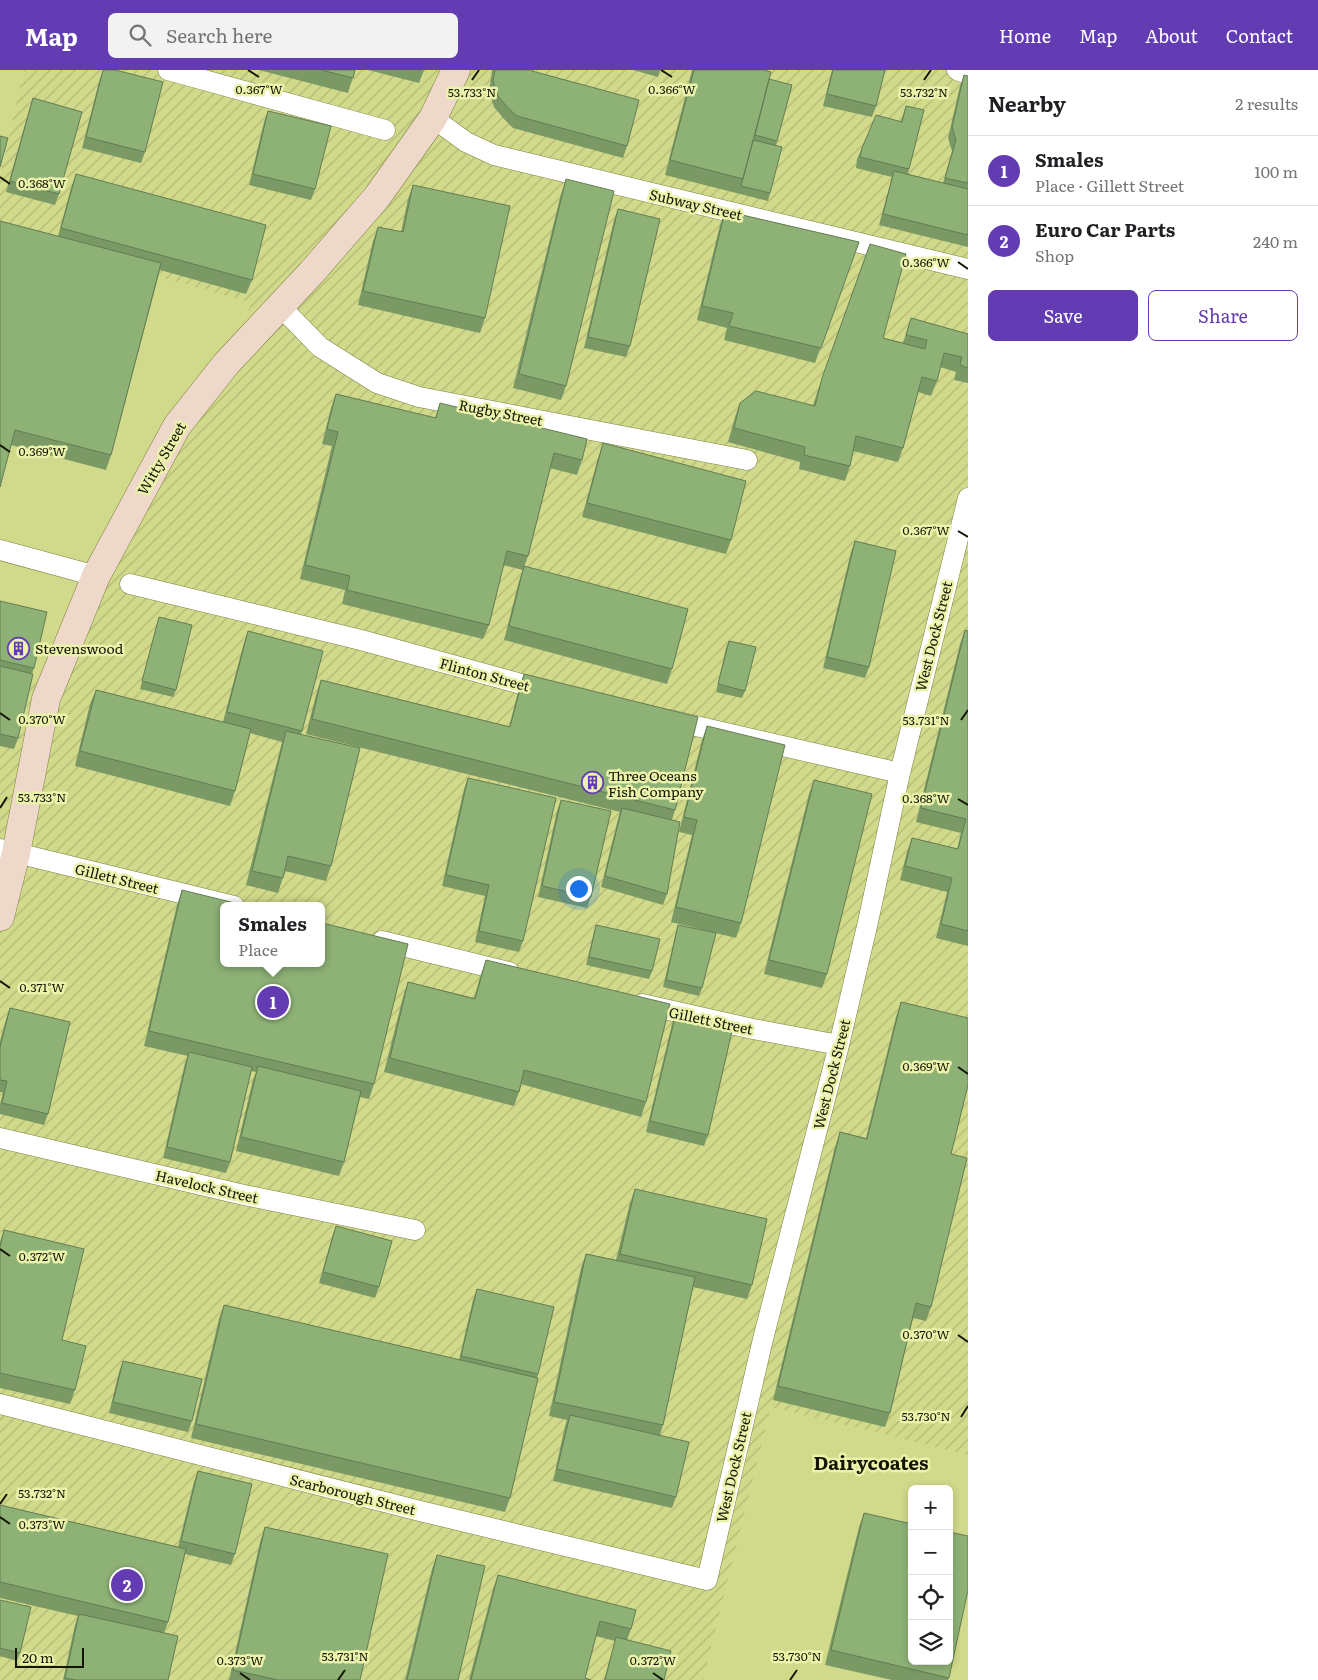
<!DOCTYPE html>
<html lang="en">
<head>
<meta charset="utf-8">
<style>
	:root { --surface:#fff; --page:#f2f2f2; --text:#202124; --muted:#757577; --line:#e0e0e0; --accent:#633bb3 }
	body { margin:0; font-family:Literata,serif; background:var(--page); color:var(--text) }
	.controls { position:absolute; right:15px; bottom:15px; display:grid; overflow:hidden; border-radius:8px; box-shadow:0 2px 8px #0003 }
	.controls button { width:45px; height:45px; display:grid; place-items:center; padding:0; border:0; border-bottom:1px solid var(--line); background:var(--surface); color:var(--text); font:25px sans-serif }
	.scale { position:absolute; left:15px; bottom:12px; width:69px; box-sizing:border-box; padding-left:5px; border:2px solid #131500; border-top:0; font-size:14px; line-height:18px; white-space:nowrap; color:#131500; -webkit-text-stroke:4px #ebf2ab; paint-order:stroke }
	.you { position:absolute; left:578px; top:818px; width:18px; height:18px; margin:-12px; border:4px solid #fff; border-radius:50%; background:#1a73e8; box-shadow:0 0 0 8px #1a73e833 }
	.badge { display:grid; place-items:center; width:32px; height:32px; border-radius:50%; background:var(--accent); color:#fff; font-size:16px; font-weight:700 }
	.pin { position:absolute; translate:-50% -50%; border:2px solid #fff; box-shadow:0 1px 5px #0006 }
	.popup { position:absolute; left:220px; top:832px; width:105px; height:65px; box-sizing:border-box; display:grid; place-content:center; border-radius:8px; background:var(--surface); filter:drop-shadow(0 1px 4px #0005); font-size:16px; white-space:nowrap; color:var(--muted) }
	.popup b { font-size:19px; color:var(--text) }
	.popup::after { content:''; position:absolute; left:50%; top:100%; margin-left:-10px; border:10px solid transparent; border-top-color:var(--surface) }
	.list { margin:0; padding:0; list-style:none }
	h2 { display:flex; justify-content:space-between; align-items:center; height:65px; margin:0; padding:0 20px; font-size:21px }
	h2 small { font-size:16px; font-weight:400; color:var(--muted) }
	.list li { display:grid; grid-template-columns:32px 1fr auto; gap:15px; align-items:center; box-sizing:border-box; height:70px; padding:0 20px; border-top:1px solid var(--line) }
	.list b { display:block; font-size:19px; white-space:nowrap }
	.list p { margin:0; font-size:16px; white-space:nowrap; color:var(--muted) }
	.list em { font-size:16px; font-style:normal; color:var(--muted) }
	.actions { display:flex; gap:10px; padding:15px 20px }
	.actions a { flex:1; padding:11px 0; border:1px solid var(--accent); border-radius:8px; text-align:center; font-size:18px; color:var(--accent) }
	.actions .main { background:var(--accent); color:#fff }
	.icon { flex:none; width:28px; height:28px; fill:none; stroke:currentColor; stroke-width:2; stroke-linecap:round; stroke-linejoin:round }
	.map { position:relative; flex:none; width:968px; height:1610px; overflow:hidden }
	header { display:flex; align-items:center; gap:30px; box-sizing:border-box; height:70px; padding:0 25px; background:var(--accent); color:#fff }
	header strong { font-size:24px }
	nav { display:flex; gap:28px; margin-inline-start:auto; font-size:18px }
	.search { width:350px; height:45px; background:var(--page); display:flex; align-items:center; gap:12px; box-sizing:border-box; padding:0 18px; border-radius:8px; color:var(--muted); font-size:19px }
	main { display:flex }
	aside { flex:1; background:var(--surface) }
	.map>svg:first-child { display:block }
</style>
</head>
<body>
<header>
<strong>Map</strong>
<div class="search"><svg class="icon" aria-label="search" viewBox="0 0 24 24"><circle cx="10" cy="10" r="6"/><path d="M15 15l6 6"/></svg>Search here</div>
<nav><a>Home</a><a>Map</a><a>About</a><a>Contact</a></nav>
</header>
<main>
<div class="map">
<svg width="968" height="1610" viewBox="0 0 968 1610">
	<defs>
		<pattern id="industrial-furrows" width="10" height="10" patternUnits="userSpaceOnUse" patternTransform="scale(1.25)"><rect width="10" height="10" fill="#d1d98a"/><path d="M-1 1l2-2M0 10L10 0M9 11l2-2" fill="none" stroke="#b3b975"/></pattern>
	</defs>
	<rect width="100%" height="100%" fill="#dde59e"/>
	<!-- built -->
	<path fill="#d1d98a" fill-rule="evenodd" d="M 0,0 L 24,0 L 0,105 Z
		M 0,162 L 252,232 L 39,613 L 0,604 Z
		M 771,1337 L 968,1385 L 968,1610 L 703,1610 ZM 912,1419 L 949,1419 L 949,1591 L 912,1591 Z"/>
	<!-- industrial -->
	<path fill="url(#industrial-furrows)" fill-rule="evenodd" d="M 24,0 L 968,0 L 968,1385 L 771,1337 L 703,1610 L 0,1610 L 0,604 L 39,613 L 166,350 L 236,261 L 252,233 L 0,162 L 0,105 ZM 224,836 L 322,836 L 322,893 L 224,893 Z"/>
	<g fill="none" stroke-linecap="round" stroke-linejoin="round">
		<defs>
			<path id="street" d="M 168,0 L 385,60
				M 957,0 L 968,4
				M 433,48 L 466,72 L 494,85 L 968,199
				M 281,237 L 320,277 L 377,313 L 419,327 L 747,390
				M 0,480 L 96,506
				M 130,514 L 361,570 L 547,621
				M 670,650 L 900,703
				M 0,779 L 234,836
				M 382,871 L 509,902
				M 642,934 L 753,959 L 839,975
				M 0,1068 L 244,1125 L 415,1160
				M 0,1334 L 420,1441 L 707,1510 L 763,1269 L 839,975 L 868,852 L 900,703 L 968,428"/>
			<path id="secondary" d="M 0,847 L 16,783 L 46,629 L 96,506 L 177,356 L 226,294 L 312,202 L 377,127 L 433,48 L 456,0"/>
		</defs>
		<!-- street casing -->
		<use href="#street" stroke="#7c823e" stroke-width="21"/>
		<!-- secondary casing -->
		<use href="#secondary" stroke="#7c823e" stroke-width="29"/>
		<!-- street -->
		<use href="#street" stroke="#fff" stroke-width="20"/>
		<!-- secondary -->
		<use href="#secondary" stroke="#eed8ca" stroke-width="28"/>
	</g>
	<!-- wall -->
	<path fill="#7a9965" d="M 103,0 L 145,82 L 141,93 L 82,78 L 100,8 Z
		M 259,0 L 355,0 L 348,23 Z
		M 368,0 L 424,0 L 419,13 Z
		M 492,0 L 534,0 L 533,1 L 627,76 L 623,88 L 513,58 L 504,49 L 494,37 L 489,22 Z
		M 633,0 L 660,0 L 658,7 Z
		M 692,0 L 767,0 L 769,9 L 777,71 L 776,75 L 770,123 L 768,131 L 665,105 Z
		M 832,0 L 885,0 L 876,36 L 872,47 L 823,36 Z
		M 964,5 L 968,6 L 968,177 L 879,155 L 892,107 L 856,98 L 857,89 L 862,78 L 901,51 L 906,36 L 909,99 L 908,104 L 943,113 L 952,81 L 948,68 L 960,16 Z
		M 33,28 L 59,124 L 55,135 L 6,122 L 29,40 Z
		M 268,41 L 315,119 L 311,130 L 249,115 L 264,52 Z
		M 76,104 L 252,210 L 246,224 L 160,200 L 111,385 L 106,400 L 11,375 L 58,166 L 71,118 Z
		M 566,109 L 566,316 L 561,330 L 513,318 L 561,124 Z
		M 413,115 L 485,248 L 480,263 L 358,235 L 373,171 L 378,157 L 401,162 L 408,129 Z
		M 618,139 L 630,276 L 626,287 L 584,278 L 614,150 Z
		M 725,141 L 859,172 L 815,293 L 724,270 L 727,258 L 697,250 L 720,155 Z
		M 870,174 L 883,268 L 903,273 L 911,248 L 968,264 L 968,313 L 954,310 L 956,302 L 940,297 L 937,311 L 931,326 L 918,322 L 903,378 L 898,392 L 853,381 L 850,396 L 845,411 L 799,399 L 800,392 L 728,372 L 735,347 L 740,333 L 813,335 L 817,323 Z
		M 336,324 L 435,348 L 440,333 L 582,390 L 577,405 L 550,398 L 528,486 L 523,500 L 503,495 L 489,555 L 483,569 L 342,534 L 345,520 L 300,509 L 332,376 L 322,374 L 331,338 Z
		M 603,373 L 731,470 L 726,484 L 582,447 L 598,388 Z
		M 855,471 L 869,597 L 865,608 L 823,598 L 851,482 Z
		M 524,496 L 672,599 L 667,614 L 504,570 L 519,511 Z
		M 0,531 L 34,598 L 32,604 L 18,668 L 14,679 L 0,676 Z
		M 159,547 L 176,620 L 173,627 L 140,619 L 157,554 Z
		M 965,560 L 968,561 L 968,876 L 936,868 L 947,822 L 900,810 L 907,782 L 912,768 L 957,779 L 961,763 L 916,752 L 960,574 Z
		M 248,561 L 302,661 L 301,664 L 331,796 L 326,811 L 285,801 L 278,823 L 246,815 L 282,672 L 250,663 L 235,721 L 230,736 L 75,696 L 90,634 L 96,620 L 223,652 L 243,576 Z
		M 729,571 L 745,621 L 742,628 L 716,622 L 726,578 Z
		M 524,604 L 675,740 L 672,750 L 667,824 L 663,835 L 601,817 L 618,749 L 620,742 L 306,664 L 316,625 L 321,610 L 509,657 L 519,618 Z
		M 707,656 L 741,853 L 736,868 L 671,852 L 692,765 L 679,762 L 702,670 Z
		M 468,708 L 523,871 L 519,882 L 475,872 L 485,826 L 442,816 L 464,719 Z
		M 814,710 L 827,904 L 822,918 L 764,904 L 809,724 Z
		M 561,730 L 591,827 L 587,838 L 538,827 L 557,741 Z
		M 182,820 L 374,1014 L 369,1029 L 360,1027 L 344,1092 L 339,1106 L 236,1081 L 253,1010 L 256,1002 L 251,1001 L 230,1092 L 226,1103 L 163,1088 L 185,993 L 188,986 L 144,976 L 177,835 Z
		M 596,855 L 652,901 L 649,909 L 586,895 L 594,862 Z
		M 678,855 L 702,918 L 699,926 L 663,917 L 676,862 Z
		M 486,890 L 646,1032 L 641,1047 L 521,1014 L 519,1022 L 514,1036 L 384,1002 L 403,927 L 408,912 L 474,928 L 481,904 Z
		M 901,932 L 951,1084 L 931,1237 L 926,1251 L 913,1248 L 890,1343 L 885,1357 L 773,1330 L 835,1077 L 840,1062 L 866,1068 L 896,947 Z
		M 10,938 L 48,1044 L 44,1055 L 0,1044 L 0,1034 L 3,1022 L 0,1022 L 0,971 L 6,949 Z
		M 676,943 L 708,1065 L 704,1076 L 646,1062 L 672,954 Z
		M 635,1119 L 752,1215 L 747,1229 L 693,1217 L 663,1355 L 660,1365 L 676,1427 L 672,1438 L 553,1411 L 565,1356 L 567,1350 L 549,1346 L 581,1198 L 586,1184 L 616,1190 L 630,1133 Z
		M 336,1156 L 379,1217 L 375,1228 L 319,1213 L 332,1167 Z
		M 4,1160 L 62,1270 L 75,1320 L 70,1334 L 0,1318 L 0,1172 Z
		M 477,1219 L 538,1304 L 510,1428 L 505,1442 L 191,1368 L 219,1249 L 224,1235 L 459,1290 L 473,1230 Z
		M 123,1291 L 192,1351 L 188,1362 L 109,1343 L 119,1302 Z
		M 198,1401 L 235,1484 L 231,1495 L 185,1484 L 168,1552 L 164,1563 L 168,1610 L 63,1610 L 75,1555 L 78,1546 L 0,1528 L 0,1435 L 178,1477 L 194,1412 Z
		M 864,1443 L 949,1608 L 948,1610 L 892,1610 L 825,1595 L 859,1457 Z
		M 265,1457 L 360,1610 L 229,1610 L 260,1472 Z
		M 437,1485 L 458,1610 L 405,1610 L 432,1499 Z
		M 498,1505 L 631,1559 L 627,1570 L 664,1610 L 604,1610 L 615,1571 L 596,1566 L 585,1608 L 591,1610 L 469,1610 L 493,1519 Z
		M 0,1530 L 20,1583 L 17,1591 L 0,1586 Z"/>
	<!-- building -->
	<path fill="#8eb276" stroke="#637d53" d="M 103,0 L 115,0 L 163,12 L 145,82 L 86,67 Z
		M 321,0 L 355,0 L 353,8 Z
		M 495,0 L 532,0 L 532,1 L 639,30 L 627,76 L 517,46 L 508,38 L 498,26 L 493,11 Z
		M 694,0 L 763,0 L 771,2 L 743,109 L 670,90 Z
		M 833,0 L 885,0 L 876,36 L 827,24 Z
		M 964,5 L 968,6 L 968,113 L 945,108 L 956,70 L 952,57 Z
		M 769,9 L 792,15 L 777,71 L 755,65 Z
		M 33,28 L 82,42 L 59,124 L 10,111 Z
		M 906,36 L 924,40 L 909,99 L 860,87 L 862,78 L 876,45 L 902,52 Z
		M 268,41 L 331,56 L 315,119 L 253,104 Z
		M 0,66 L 8,68 L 0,97 Z
		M 753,70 L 782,77 L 770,123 L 741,116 Z
		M 894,101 L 968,119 L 968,165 L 883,144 Z
		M 76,104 L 266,155 L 252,210 L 61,158 Z
		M 566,109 L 614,121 L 566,316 L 519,304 Z
		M 413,115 L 510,136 L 485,248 L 363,221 L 378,157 L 403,162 Z
		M 618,139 L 660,149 L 630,276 L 588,267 Z
		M 725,141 L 859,172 L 821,278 L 729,256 L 733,243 L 702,236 Z
		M 0,151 L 161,193 L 111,385 L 15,360 L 0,417 Z
		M 870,174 L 906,184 L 883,268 L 925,279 L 927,270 L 906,265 L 911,248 L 968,264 L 968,298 L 960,295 L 962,287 L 944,283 L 937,311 L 922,307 L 903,378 L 856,366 L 850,396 L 804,385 L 805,377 L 734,358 L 740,333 L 756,321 L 815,336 L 822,308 Z
		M 336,324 L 436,348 L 440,333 L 587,369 L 582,390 L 554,383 L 528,486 L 507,481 L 489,555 L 347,520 L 350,506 L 305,495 L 338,362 L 327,359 Z
		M 603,373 L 746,411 L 731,470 L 587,433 Z
		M 855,471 L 896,481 L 869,597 L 827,587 Z
		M 524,496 L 688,539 L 672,599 L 509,556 Z
		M 0,531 L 47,542 L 34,598 L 0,590 Z
		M 159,547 L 192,555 L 176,620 L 142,611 Z
		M 965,560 L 968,561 L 968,861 L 941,854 L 952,808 L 905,796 L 912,768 L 958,779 L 966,749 L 921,738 Z
		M 248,561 L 323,581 L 302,661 L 227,642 Z
		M 729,571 L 756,577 L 745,621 L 718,614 Z
		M 0,596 L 33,604 L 18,668 L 0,664 Z
		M 524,604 L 698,647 L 675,740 L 312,649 L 321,610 L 510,657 Z
		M 96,620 L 251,659 L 235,721 L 80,681 Z
		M 707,656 L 785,675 L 741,853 L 676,837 L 697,750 L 684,747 Z
		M 286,661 L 360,678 L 331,796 L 288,786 L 283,808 L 252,801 Z
		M 468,708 L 556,728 L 523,871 L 479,861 L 489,815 L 446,805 Z
		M 814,710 L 872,724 L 827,904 L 769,890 Z
		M 561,730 L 611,741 L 591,827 L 542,816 Z
		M 622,738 L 680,752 L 667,824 L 605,806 Z
		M 182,820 L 247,836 L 224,836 L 224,893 L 322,893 L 322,853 L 408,874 L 374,1014 L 149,961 Z
		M 596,855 L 660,869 L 652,901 L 589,887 Z
		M 678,855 L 716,863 L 702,918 L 666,910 Z
		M 486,890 L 670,934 L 646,1032 L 524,1000 L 519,1022 L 390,988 L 408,912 L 475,929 Z
		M 901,932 L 968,948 L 968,1015 L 951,1084 L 967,1088 L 931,1237 L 916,1233 L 890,1343 L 778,1316 L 840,1062 L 867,1069 Z
		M 10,938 L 70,952 L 48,1044 L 2,1033 L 7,1011 L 0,1010 L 0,977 Z
		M 676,943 L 733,957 L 708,1065 L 650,1051 Z
		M 189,982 L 252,997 L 230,1092 L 167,1077 Z
		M 258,996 L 361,1021 L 344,1092 L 241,1067 Z
		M 635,1119 L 767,1149 L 752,1215 L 620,1184 Z
		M 336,1156 L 392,1171 L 379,1217 L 323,1202 Z
		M 4,1160 L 84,1179 L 62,1270 L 86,1276 L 75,1320 L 0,1303 L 0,1177 Z
		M 586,1184 L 695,1207 L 663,1355 L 554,1332 Z
		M 477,1219 L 554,1237 L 538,1304 L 461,1286 Z
		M 224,1235 L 538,1308 L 510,1428 L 196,1354 Z
		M 123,1291 L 202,1309 L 192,1351 L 113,1332 Z
		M 570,1345 L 689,1372 L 676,1427 L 557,1399 Z
		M 198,1401 L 252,1414 L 235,1484 L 181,1471 Z
		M 0,1435 L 186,1479 L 168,1552 L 0,1512 Z
		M 864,1443 L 912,1454 L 912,1591 L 949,1591 L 949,1462 L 968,1466 L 968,1520 L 949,1608 L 831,1580 Z
		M 265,1457 L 388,1484 L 360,1610 L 278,1610 L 233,1600 Z
		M 437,1485 L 485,1496 L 458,1610 L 407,1610 Z
		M 498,1505 L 636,1540 L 631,1559 L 600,1551 L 585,1608 L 591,1610 L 471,1610 Z
		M 0,1530 L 31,1537 L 20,1583 L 0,1578 Z
		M 79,1544 L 178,1566 L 168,1610 L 75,1610 L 65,1608 Z
		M 616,1567 L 671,1581 L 664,1610 L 605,1610 Z"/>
	<!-- ticks -->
	<path fill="none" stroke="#131500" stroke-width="2" d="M 248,0 L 259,7M 661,0 L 672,7M 472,10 L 479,0M 924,10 L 931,0M 0,107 L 10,114M 958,192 L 968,199M 0,375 L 10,382M 958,461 L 968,467M 0,643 L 10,650M 961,650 L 968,640M 958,729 L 968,735M 0,738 L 7,727M 0,911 L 10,918M 958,997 L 968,1004M 0,1179 L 10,1186M 958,1265 L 968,1272M 961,1347 L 968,1336M 0,1434 L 7,1424M 0,1447 L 10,1454M 240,1603 L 250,1610M 653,1603 L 663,1610M 338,1610 L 345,1600M 790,1610 L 797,1600"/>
	<!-- icons -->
	<defs>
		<symbol id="building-ring" viewBox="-11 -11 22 22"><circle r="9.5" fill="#ebf2ab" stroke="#633bb3" stroke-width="1.5"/><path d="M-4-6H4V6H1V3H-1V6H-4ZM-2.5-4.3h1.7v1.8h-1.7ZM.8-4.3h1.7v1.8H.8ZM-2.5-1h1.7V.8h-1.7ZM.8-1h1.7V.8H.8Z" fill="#633bb3"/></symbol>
	</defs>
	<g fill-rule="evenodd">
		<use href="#building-ring" x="6" y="566" width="25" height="25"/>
		<use href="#building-ring" x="580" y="700" width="25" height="25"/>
	</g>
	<g text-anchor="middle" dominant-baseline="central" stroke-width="5" stroke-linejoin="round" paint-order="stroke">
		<!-- street labels -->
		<g font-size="14" fill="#131500" stroke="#ebf2ab">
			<text transform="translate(696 134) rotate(13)">Subway Street</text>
			<text transform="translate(501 342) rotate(11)">Rugby Street</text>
			<text transform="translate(161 388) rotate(-60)">Witty Street</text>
			<text transform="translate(933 566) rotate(-76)">West Dock Street</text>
			<text transform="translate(485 604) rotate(15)">Flinton Street</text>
			<text transform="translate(117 808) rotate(14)">Gillett Street</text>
			<text transform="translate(711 950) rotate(12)">Gillett Street</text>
			<text transform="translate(831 1004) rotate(-76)">West Dock Street</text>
			<text transform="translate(207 1116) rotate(13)">Havelock Street</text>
			<text transform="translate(733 1397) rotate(-77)">West Dock Street</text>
			<text transform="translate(353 1424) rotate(14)">Scarborough Street</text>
		</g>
		<!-- poi labels -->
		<g font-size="14" fill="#131500" stroke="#ebf2ab" text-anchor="start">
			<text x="35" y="578">Stevenswood</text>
			<text x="608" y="705">Three Oceans<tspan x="608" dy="16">Fish Company</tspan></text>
		</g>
		<!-- district labels -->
		<g font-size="19" font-weight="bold" fill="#131500" stroke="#ebf2ab">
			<text x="871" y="1392">Dairycoates</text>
		</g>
	</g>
	<g font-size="12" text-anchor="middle" fill="#131500" stroke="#ebf2ab" stroke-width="5" stroke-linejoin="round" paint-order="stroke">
		<text x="259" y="24">0.367°W</text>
		<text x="672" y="24">0.366°W</text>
		<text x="472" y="27">53.733°N</text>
		<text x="924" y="27">53.732°N</text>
		<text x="42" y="118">0.368°W</text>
		<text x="926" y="197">0.366°W</text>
		<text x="42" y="386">0.369°W</text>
		<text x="926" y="465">0.367°W</text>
		<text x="42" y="654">0.370°W</text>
		<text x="926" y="655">53.731°N</text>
		<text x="42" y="732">53.733°N</text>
		<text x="926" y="733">0.368°W</text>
		<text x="42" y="922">0.371°W</text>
		<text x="926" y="1001">0.369°W</text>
		<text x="42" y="1191">0.372°W</text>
		<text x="926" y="1269">0.370°W</text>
		<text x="926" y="1351">53.730°N</text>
		<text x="42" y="1428">53.732°N</text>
		<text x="42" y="1459">0.373°W</text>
		<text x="345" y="1591">53.731°N</text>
		<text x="797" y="1591">53.730°N</text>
		<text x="240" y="1595">0.373°W</text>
		<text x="653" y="1595">0.372°W</text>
	</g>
</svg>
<div class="controls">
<button>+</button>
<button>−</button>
<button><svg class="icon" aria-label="locate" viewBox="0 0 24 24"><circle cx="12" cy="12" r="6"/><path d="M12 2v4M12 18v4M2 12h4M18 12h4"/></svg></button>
<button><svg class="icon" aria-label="layers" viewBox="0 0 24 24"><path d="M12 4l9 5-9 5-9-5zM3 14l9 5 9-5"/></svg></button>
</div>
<div class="scale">20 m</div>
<div class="you"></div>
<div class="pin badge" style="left:273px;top:932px">1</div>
<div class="popup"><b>Smales</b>Place</div>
<div class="pin badge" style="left:127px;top:1515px">2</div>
</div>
<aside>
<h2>Nearby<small>2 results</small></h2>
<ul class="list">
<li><span class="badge">1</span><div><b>Smales</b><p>Place · Gillett Street</p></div><em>100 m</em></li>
<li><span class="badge">2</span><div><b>Euro Car Parts</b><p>Shop</p></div><em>240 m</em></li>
</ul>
<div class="actions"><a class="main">Save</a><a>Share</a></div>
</aside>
</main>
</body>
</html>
